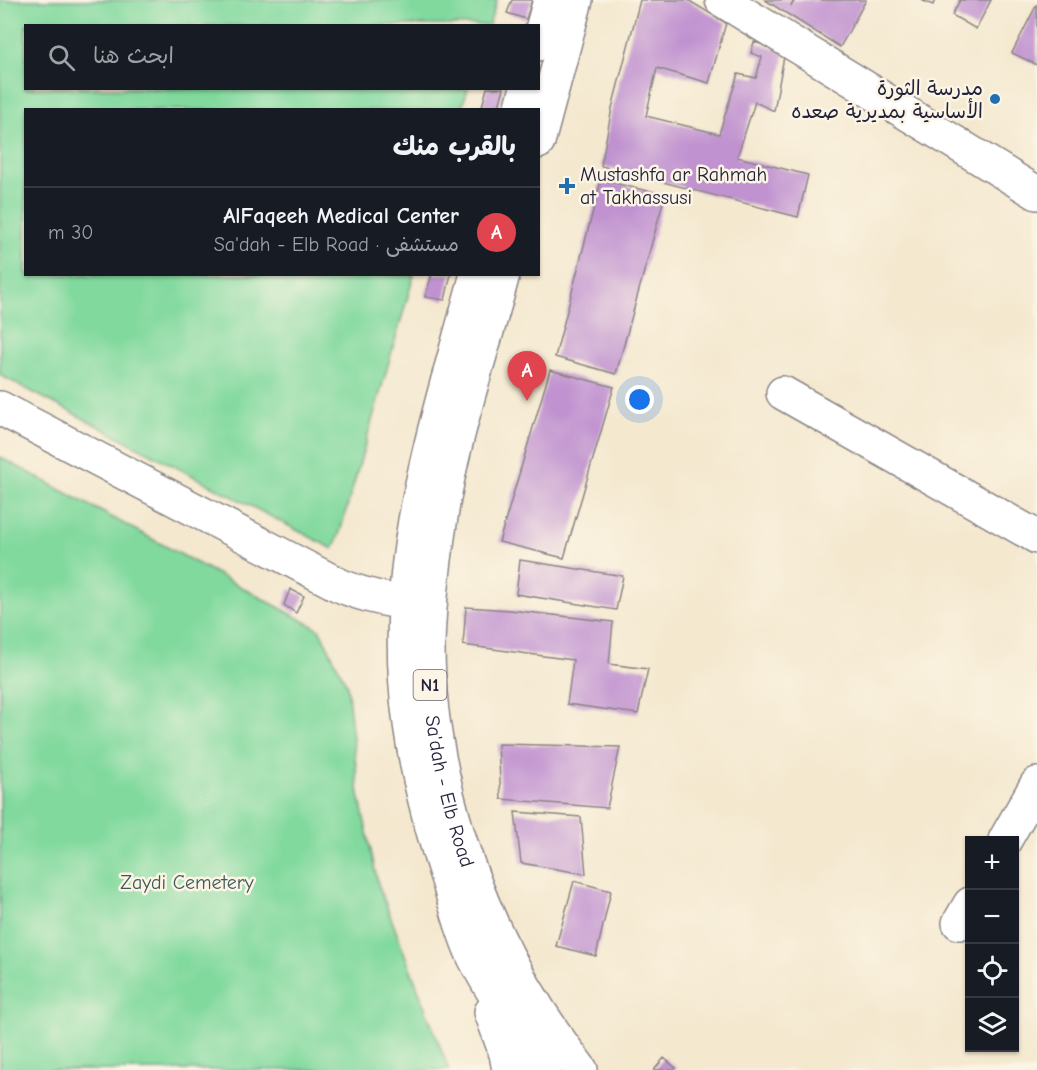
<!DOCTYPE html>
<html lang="ar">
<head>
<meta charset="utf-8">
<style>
	:root { --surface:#171b24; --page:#242831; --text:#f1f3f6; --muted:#9ea1a6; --line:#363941; --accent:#7c3aed }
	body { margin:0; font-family:"Comic Neue","Playpen Sans Arabic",sans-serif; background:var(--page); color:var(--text); direction:rtl }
	.controls { position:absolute; right:18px; bottom:18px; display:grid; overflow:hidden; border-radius:0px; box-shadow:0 2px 4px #0004 }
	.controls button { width:54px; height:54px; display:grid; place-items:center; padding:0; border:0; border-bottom:2px solid var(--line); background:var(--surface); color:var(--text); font:30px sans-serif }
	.you { position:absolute; left:640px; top:400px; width:21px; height:21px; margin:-15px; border:4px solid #fff; border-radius:50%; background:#1a73e8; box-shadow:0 0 0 9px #1a73e833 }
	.badge { display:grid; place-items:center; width:39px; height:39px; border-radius:50%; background:var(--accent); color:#fff; font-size:20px; font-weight:700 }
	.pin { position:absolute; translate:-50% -50px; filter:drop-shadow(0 2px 3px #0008) }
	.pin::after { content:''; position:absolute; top:32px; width:21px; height:18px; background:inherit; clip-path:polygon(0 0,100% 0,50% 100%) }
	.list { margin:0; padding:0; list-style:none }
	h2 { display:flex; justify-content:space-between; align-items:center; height:78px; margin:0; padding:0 24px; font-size:26px }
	h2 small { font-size:20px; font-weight:400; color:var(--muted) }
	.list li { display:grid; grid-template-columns:39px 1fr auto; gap:18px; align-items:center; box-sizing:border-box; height:90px; padding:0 24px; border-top:2px solid var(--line) }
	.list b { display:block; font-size:22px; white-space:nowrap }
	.list p { margin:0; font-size:20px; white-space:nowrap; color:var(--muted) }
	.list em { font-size:20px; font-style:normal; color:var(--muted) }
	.icon { flex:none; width:33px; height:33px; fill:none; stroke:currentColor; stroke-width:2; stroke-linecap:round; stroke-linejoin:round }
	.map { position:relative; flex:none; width:1037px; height:1070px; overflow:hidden; direction:ltr }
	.search { position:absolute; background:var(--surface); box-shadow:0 2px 4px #0004; left:24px; top:24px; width:516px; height:66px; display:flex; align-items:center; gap:15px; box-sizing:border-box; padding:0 21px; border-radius:0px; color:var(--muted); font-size:22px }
	.panel { position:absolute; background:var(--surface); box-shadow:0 2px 4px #0004; left:24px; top:108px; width:516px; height:168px; border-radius:0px; direction:rtl }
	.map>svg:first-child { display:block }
</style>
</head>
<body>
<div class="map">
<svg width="1037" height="1070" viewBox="0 0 1037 1070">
	<rect width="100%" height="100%" fill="#fcf5e5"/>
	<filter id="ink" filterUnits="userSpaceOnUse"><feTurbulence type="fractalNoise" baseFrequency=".0167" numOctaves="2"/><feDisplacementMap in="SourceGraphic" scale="12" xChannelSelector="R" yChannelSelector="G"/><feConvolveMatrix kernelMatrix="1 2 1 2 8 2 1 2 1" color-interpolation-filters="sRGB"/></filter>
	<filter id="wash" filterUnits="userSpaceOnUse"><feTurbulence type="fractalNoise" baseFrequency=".008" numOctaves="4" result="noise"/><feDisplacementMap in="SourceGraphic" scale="24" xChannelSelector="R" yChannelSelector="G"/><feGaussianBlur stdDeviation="1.35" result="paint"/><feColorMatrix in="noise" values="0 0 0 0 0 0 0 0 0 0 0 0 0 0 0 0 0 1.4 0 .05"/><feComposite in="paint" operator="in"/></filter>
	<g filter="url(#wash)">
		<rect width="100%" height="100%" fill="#f4e8cf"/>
		<!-- green -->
		<path fill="#81d99e" stroke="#527e6c" stroke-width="1.5" d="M 0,0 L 497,0 L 489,25 L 26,26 L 26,88 L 468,89 L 461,110 L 26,110 L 26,274 L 414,275 L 339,535 L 333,549 L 0,375 Z
			M 0,457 L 319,629 L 347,685 L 359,795 L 378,884 L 449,1070 L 0,1070 Z"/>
		<g id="blocks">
			<!-- building -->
			<path fill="#c092d0" d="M 512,0 L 532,0 L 526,19 L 507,13 Z
				M 640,0 L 688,0 L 726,23 L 709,83 L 657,68 L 646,116 L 719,134 L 738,74 L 756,78 L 762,57 L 751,53 L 754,42 L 785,51 L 774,111 L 755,102 L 737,157 L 808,175 L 798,217 L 601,166 L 612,108 Z
				M 765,0 L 794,0 L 791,6 L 795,0 L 866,0 L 840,47 Z
				M 921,0 L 935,0 L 933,5 Z
				M 960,0 L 991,0 L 976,29 L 952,15 Z
				M 1037,4 L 1037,65 L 1012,53 Z
				M 487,88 L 504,88 L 498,110 L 481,110 Z
				M 601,180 L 665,195 L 616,374 L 555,357 Z
				M 432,274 L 451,274 L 445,300 L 425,297 Z
				M 550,370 L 614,387 L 564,558 L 499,542 Z
				M 520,560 L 623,576 L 616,610 L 516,594 Z
				M 290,589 L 304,596 L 296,613 L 284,605 Z
				M 466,607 L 510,610 L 613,622 L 609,664 L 648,669 L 638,714 L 567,704 L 573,660 L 463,645 Z
				M 498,744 L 620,747 L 607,808 L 501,799 Z
				M 515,812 L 581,817 L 586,874 L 521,863 Z
				M 574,881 L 611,891 L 596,956 L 556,946 Z
				M 664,1058 L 676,1068 L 674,1070 L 654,1070 Z"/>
		</g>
	</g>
	<g filter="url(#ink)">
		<use href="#blocks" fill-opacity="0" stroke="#8b8585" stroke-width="1.5"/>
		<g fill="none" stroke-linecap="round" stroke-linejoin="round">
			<defs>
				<path id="minor" d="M 722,0 L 1037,193
					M 783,393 L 1037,537
					M 0,408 L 339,585 C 369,598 398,603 430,605
					M 1005,840 L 1037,784
					M 959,923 L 970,904"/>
				<g id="highway">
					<path d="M 538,44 L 550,0"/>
					<path d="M 521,110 L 527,88"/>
					<path d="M 538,142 L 576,0"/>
					<path d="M 477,274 C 451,372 419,469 408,570 C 396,680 413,773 447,877 C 456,904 462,933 475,959 C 495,998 520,1034 545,1070"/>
					<path id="s1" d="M 503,274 C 483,349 458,422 444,498 C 436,547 429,597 428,646 C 428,743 457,853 499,939 C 521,985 550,1030 581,1070"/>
					<path d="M 491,1012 L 506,1054 L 509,1070"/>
				</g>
			</defs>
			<!-- minor casing -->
			<use href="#minor" stroke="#8b8585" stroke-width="36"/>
			<!-- highway casing -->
			<use href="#highway" stroke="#8b8585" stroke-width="36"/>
			<!-- minor -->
			<use href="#minor" stroke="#fff" stroke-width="33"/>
			<!-- highway -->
			<use href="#highway" stroke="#fff" stroke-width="33"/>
		</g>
	</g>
	<!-- markers -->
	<g fill="#1f6fb2" stroke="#fcf5e5" stroke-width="2">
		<circle cx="995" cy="99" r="6"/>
		<path d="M564 177h6v6h6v6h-6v6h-6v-6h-6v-6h6z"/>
	</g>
	<g text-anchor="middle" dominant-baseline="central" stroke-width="5" stroke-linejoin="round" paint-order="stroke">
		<!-- shield labels -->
		<rect fill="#fcf5e5" stroke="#63616e" stroke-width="1.5" x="413.5" y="670" width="33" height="30" rx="4.5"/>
		<g font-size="18" font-weight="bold" fill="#22223b">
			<text x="430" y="685">N1</text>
		</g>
		<!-- poi labels -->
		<g font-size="20" fill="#22223b" stroke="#fcf5e5" text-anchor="end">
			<text x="983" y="88">مدرسة الثورة<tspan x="983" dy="23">الأساسية بمديرية صعده</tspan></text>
			<text x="580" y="174" text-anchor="start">Mustashfa ar Rahmah<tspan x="580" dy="23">at Takhassusi</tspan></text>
		</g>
		<!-- street labels -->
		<g font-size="20" fill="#22223b" stroke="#fcf5e5">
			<text stroke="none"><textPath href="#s1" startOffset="528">Sa'dah - Elb Road</textPath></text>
		</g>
		<!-- park labels -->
		<g font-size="20" fill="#3e5959" stroke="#fcf5e5">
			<text x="187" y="882">Zaydi Cemetery</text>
		</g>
	</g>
</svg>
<div class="controls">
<button>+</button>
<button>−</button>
<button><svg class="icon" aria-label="locate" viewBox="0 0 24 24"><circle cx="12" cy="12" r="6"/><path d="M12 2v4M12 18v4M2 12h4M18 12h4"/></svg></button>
<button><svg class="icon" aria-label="layers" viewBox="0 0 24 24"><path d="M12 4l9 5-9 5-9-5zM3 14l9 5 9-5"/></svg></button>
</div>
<div class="you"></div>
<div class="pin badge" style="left:527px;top:401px;background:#e0444e">A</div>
<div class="search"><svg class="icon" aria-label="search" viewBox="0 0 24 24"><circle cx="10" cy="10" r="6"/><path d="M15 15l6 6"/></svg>ابحث هنا</div>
<section class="panel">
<h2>بالقرب منك<small></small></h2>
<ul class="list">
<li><span class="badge" style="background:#e0444e">A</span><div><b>AlFaqeeh Medical Center</b><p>مستشفى · Sa'dah - Elb Road</p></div><em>30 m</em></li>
</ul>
</section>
</div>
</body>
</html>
